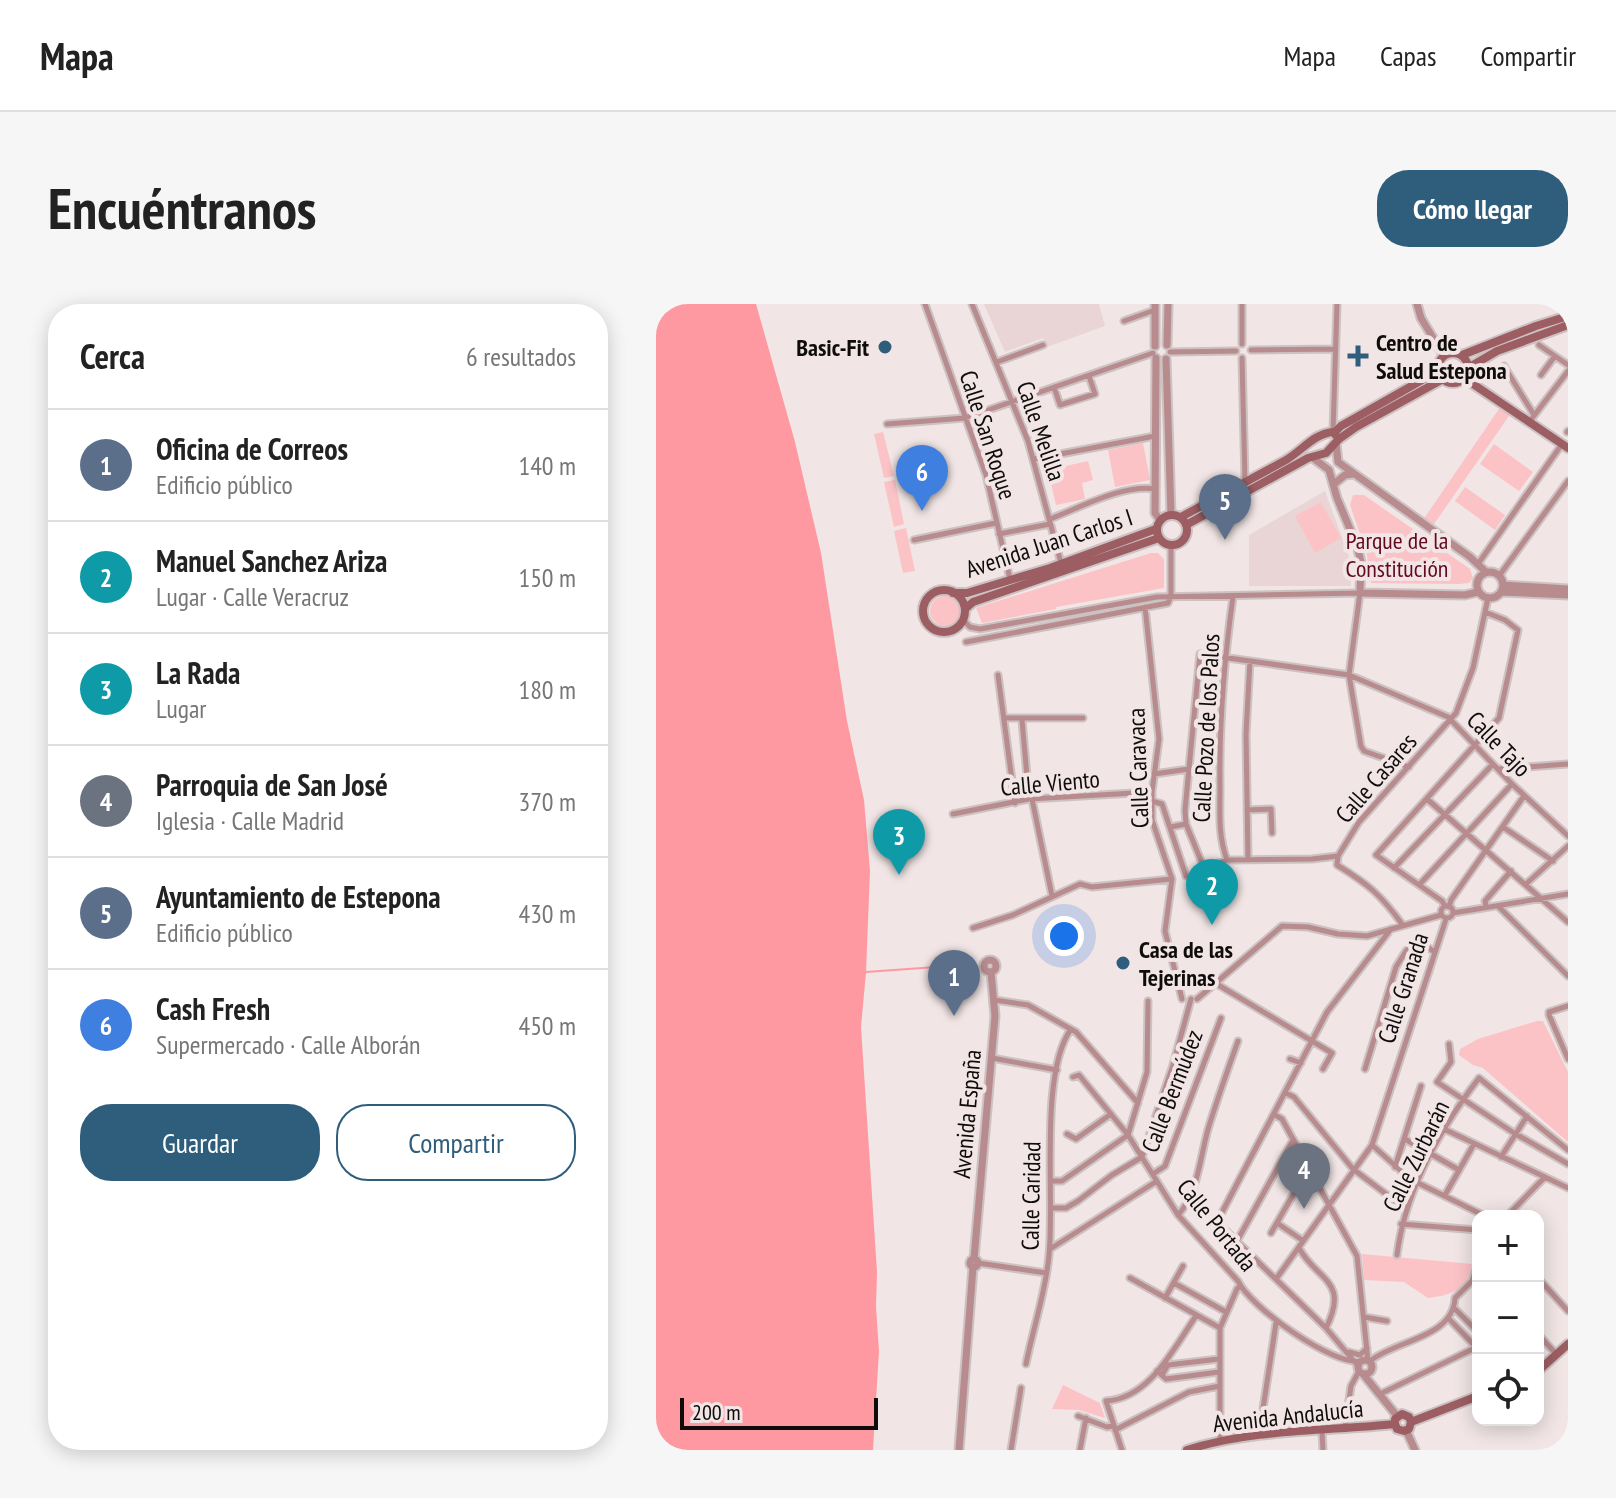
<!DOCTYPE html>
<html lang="es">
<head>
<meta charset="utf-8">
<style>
	:root { --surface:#fff; --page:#f6f6f6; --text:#222; --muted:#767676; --line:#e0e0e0; --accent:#2f5d7c }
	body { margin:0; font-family:"PT Sans Narrow",sans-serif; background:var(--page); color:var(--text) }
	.controls { position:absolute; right:24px; bottom:24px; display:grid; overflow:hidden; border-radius:16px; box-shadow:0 4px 20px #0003 }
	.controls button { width:72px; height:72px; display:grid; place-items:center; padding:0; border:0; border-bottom:2px solid var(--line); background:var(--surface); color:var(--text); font:40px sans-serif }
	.scale { position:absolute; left:24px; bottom:20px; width:198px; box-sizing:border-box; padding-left:8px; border:4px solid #100c0c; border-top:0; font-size:22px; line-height:28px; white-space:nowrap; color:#100c0c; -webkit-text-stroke:6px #f1e5e5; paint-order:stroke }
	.you { position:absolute; left:408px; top:632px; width:28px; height:28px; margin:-20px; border:6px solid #fff; border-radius:50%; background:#1a73e8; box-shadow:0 0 0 12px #1a73e833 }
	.badge { display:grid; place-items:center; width:52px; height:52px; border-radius:50%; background:var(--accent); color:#fff; font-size:26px; font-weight:700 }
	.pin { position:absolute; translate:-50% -66px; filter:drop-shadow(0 2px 4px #0008) }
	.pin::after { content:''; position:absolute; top:42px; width:28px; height:24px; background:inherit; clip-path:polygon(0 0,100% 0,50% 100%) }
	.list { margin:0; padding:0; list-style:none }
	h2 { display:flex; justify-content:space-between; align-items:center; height:104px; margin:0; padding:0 32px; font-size:34px }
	h2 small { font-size:26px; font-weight:400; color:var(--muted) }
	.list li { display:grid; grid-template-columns:52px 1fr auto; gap:24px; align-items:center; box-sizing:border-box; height:112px; padding:0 32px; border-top:2px solid var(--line) }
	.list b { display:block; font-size:30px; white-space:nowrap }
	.list p { margin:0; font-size:26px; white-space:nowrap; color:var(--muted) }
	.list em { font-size:26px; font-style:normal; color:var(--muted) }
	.actions { display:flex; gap:16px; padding:24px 32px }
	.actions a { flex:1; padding:18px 0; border:2px solid var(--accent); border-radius:32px; text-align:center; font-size:28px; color:var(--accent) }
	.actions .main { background:var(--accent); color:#fff }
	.icon { flex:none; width:44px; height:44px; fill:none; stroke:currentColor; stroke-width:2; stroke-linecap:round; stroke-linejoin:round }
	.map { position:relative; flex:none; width:912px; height:1146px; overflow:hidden; border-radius:32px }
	header { display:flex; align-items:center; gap:48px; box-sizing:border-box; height:112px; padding:0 40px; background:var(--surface); border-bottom:2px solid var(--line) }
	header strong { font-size:38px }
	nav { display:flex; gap:44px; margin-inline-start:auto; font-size:28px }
	.intro { display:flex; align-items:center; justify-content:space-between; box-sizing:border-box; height:192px; padding:0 48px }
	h1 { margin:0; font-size:56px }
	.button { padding:20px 36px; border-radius:32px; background:var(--accent); color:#fff; font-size:28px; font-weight:700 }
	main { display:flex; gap:48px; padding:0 48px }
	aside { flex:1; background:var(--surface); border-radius:32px; box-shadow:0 4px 20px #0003 }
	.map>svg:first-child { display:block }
</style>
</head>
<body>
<header>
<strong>Mapa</strong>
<nav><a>Mapa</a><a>Capas</a><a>Compartir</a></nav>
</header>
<div class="intro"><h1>Encuéntranos</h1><a class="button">Cómo llegar</a></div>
<main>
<aside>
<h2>Cerca<small>6 resultados</small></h2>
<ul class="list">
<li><span class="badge" style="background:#5c6f8a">1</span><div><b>Oficina de Correos</b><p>Edificio público</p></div><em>140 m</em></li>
<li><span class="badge" style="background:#0f9aa8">2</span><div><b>Manuel Sanchez Ariza</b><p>Lugar · Calle Veracruz</p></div><em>150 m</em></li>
<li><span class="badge" style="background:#0f9aa8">3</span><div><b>La Rada</b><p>Lugar</p></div><em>180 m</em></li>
<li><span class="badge" style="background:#6b7280">4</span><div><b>Parroquia de San José</b><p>Iglesia · Calle Madrid</p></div><em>370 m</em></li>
<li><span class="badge" style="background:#5c6f8a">5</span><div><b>Ayuntamiento de Estepona</b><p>Edificio público</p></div><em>430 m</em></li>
<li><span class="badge" style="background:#3f7fe0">6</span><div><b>Cash Fresh</b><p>Supermercado · Calle Alborán</p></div><em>450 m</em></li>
</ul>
<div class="actions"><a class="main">Guardar</a><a>Compartir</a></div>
</aside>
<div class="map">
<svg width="912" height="1146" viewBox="0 0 912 1146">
	<rect width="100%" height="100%" fill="#f1e5e5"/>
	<!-- built -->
	<path fill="#ead5d6" d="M 328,0 L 443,0 L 449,22 L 391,43 L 387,34 L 349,48 Z
		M 669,187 L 695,258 L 695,282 L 593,282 L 593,231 Z"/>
	<!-- green -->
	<path fill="#fcc3c6" d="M 845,102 L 855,109 L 776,223 L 767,216 Z
		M 227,128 L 238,172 L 228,174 L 218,130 Z
		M 487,139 L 494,176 L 459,183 L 452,146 Z
		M 838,140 L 877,168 L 863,187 L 824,160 Z
		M 432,157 L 437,176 L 426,179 L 429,195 L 400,201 L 392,166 Z
		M 239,176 L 248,220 L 238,223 L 228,178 Z
		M 809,183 L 849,211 L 839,226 L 799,197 Z
		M 697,191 L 708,191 L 814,265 L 817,274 L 813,279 L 803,280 L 715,279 L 711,251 L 694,201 Z
		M 665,198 L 685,234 L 659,249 L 639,212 Z
		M 250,224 L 259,267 L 247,269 L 238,227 Z
		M 495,249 L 502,249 L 508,255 L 508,284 L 400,303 L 400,305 L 326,319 L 320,304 Z
		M274 307a15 15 0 1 1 30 0a15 15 0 1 1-30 0Z
		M 881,717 L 887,717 L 912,768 L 912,838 L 827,764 L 817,761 L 803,751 L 804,745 L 822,735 Z
		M 706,950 L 816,960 C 813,986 795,991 772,994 L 748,978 L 708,976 Z
		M 407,1081 L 444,1099 L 449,1114 L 423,1106 L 396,1105 Z"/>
	<!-- water -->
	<path fill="#ff99a1" d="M 0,0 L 100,0 L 139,138 L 165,249 L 191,417 L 208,496 L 214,567 L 210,668 L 205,723 L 221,968 L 220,1003 L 223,1047 L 217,1146 L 0,1146 Z"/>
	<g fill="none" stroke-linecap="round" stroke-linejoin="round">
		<!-- stream -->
		<path stroke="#ff99a1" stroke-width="2" d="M 210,668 L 280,663"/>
		<defs>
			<path id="minor" d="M 269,0 L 330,171 L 354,275
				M 316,0 L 372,137 L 405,259
				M 586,0 L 586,40
				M 468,17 L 499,6
				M 883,41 L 912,61
				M 595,46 L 679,45
				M 514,48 L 580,47
				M 586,54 L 589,178
				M 341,58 L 387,41
				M 848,62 L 878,111
				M 885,71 L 899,52
				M 398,83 L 404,101 L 439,90 L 433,72
				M 874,117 L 912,67
				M 231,120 L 309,114 L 497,49
				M 677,128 L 681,0
				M 911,128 L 912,127
				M 378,155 L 499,132
				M 394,215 C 423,204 467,180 499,185
				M 343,230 L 394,220
				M 258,236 L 340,219
				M 822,260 L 906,140
				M 843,272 L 912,177
				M 489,303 L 503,435 L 496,488 L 496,516 L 516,575 L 509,627 L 526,695
				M 307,316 L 314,323 L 324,325 L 501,293 L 704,289 L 693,371 L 705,442 L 708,447 L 753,463
				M 310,338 L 512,299 L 515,292 L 515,241
				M 342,371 L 359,499
				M 348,414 L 427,414
				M 366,416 L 373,495
				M 842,465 L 912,460
				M 498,470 L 533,465
				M 376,495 L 396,592
				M 771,495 L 912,618
				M 496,497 L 506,500 L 530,572
				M 591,506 L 615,505 L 616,529
				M 297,510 L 373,495 L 496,488
				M 515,523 L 530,520
				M 847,523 L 897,557
				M 682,552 L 656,555 L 571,556 L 548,564 L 530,520 L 529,506 L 544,350 L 693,371 L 792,413 L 856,480 L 912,532
				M 592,555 L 590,430 L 594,357
				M 571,556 C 562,531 564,510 564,483 C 563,419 568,357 577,293
				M 738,564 L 837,460
				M 870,580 L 912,542
				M 763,581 L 856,480
				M785 608a6 6 0 1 1 12 0a6 6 0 1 1-12 0Z
				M 789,602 L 786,597 L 720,551 L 843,414 L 862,326 L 849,316 L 829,308
				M 830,602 L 829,597 L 855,567
				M 842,602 L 912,672
				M 793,603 L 795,596 L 868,492
				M 797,609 L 912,590
				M 746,620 C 725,591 712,580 681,561 L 682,552 L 703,518 L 800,409 L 817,364 L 832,294
				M 317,624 L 357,611 L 424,580 L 436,583 L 516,575
				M 559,679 L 676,749 L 667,765
				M 541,695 L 626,622 L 652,623 L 682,630 L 711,632 L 785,611
				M 339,696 L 372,701 L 420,728 L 482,799
				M 912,702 L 893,708 L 893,711 L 912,755
				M 793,740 L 795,758 L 781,778 L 858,829 L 912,860
				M 336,754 L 401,766
				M 634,755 L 645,759
				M 709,765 L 740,663 L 750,647 L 758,640 L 769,641 L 777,647
				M 417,773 L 423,771 L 472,831 L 522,911 L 582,977 C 594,1003 678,1063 706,1057
				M 630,789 L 638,793 L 697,865 L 750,905
				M 619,811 L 626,815 L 701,952 L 712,1057
				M 788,825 L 912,884
				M 411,830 L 420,835 L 455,810
				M 749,835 L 803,866
				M 716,841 L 754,875 L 829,912
				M 845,853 L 871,812
				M 739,863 L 765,782
				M 497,870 L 509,862 L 565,714
				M 396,877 L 406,877 L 472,831 L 491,768 L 492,697
				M 789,891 L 818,840
				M 396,904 L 410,904 L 422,897 L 456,871 L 486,853 L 517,761 L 535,695
				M 522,911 C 543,888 544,851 553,822 C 562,793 572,765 582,737
				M 851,912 L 888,874
				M 621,919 L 646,936
				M 745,920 L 822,926
				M 615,929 L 649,870 L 654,867
				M 581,937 L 637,836
				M 643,944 C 661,977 694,976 670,1024
				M 394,945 L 501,877
				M 741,951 C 749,887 784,825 823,774 L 912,846
				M 322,959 L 390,969
				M 474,974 L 564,1024
				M 882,974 L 912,1007
				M 620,975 L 716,841 L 790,615
				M 518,979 L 570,1008
				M 509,994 L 527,962
				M 798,1004 L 822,1028
				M 708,1013 L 731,1017
				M 793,1015 L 822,1045
				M 882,1030 L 901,1051
				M 693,1048 L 704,1051 L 711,1044
				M 714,1057 C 740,1036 797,1034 799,994 L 816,977 L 822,959
				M 370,1060 C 377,1024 390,988 393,951 C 399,893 383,770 415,725
				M 702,1062 L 670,1024 L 561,918 L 671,708 L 735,625
				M 501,1067 L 510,1075 L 563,1068
				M 506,1071 L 512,1061 L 563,1055
				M 726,1089 L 821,1043
				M 422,1112 L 451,1123 L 457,1122
				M 689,1124 L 695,1082 L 703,1067
				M 459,1126 L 533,1088 L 564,1082
				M 666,1127 L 667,1146
				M 603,1131 L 620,1019
				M 564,1137 L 564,1024 L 581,985 L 584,982
				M 355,1146 L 365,1084
				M 424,1146 L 430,1114
				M 466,1146 L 450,1097 C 494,1094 517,1045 540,1012"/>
			<path id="tertiary" d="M 499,0 L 499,42
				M 761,0 L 765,14 L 788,52
				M 511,41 L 512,0
				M 500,54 L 499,209 L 504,216
				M 510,55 L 515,210
				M 680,140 L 682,158 L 814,253 L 830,268
				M 657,154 L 673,166 L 681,194 L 701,242 L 705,258 L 704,289 L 809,291 L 822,288
				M 678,180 L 689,171 L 697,170
				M821 281a13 13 0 1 1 26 0a13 13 0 1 1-26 0Z
				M 847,281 L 912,285
				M 845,288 L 912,291
				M328 662a6 6 0 1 1 12 0a6 6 0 1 1-12 0Z
				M314 959a4 4 0 1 1 8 0a4 4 0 1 1-8 0Z
				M 318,955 L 339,712 L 335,668
				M702 1063a7 7 0 1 1 14 0a7 7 0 1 1-14 0Z
				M 707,1070 L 741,1112
				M 750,1126 L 759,1146
				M 303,1146 L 317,963"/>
			<path id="secondary" d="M782 64a15 15 0 1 1 30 0a15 15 0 1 1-30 0Z
				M 806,51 L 880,22 L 912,12
				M 812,64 L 841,47 L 912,21
				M 808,74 L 912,144
				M 679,128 L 685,122 L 782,67
				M501 226a15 15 0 1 1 30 0a15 15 0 1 1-30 0Z
				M 525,213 L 630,156 C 647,146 657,130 677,128 L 683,135
				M 530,221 L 652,154 L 670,149 L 683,135 L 700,123 L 787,75
				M267 307a21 21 0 1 1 42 0a21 21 0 1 1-42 0Z
				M 297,289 L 311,289 L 394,264 L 500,225
				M 309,305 L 317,298 L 503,234
				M 882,1067 L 912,1040
				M 755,1118 L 822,1092
				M 739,1120 L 739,1115 L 746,1110 L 753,1113 L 755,1118
				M 739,1120 L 741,1125 L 748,1127 L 753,1125 L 755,1118
				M 531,1146 C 595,1125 672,1127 739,1120"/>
		</defs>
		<!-- minor casing -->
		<use href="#minor" stroke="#cdc2c2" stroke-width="9"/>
		<!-- tertiary casing -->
		<use href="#tertiary" stroke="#cdc2c2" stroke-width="11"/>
		<!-- secondary casing -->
		<use href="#secondary" stroke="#cdc2c2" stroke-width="12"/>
		<!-- minor -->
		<use href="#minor" stroke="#b88b8e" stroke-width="5"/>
		<!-- tertiary -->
		<use href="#tertiary" stroke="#b88b8e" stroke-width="7"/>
		<!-- secondary -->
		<use href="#secondary" stroke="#9d5e63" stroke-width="8"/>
	</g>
	<!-- markers -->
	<g fill="#2f5d7c" stroke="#f1e5e5" stroke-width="3">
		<circle cx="229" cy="43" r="8"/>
		<path d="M698 40h8v8h8v8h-8v8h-8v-8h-8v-8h8z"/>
		<circle cx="467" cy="659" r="8"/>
	</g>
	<g text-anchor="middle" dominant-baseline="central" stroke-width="8" stroke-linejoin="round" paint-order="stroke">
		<!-- poi labels -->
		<g font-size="24" font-weight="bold" fill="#100c0c" stroke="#f1e5e5" text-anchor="start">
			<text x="720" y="38">Centro de<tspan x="720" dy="28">Salud Estepona</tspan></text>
			<text x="213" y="43" text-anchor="end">Basic-Fit</text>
			<text x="483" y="645">Casa de las<tspan x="483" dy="28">Tejerinas</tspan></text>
		</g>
		<!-- street labels -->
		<g font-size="24" fill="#100c0c" stroke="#f1e5e5">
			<text transform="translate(385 127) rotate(71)">Calle Melilla</text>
			<text transform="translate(332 131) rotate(72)">Calle San Roque</text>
			<text transform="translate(393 239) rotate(-18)">Avenida Juan Carlos I</text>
			<text transform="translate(550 424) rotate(-87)">Calle Pozo de los Palos</text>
			<text transform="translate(843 440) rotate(46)">Calle Tajo</text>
			<text transform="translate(482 464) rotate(-92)">Calle Caravaca</text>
			<text transform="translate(720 474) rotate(-49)">Calle Casares</text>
			<text transform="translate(394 479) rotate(-5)">Calle Viento</text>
			<text transform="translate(747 684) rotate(-72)">Calle Granada</text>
			<text transform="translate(516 787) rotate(-69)">Calle Bermúdez</text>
			<text transform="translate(311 810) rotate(-85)">Avenida España</text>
			<text transform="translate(760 852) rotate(-64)">Calle Zurbarán</text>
			<text transform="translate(375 892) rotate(-89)">Calle Caridad</text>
			<text transform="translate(561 921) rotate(51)">Calle Portada</text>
			<text transform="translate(632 1112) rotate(-6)">Avenida Andalucía</text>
		</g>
		<!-- park labels -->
		<g font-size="24" fill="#64081f" stroke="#f1e5e5">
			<text x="741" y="236">Parque de la<tspan x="741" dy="28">Constitución</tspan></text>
		</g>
	</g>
</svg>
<div class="controls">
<button>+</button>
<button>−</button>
<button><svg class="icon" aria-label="locate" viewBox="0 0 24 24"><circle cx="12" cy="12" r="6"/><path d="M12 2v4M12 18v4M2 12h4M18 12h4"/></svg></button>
</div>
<div class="scale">200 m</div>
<div class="you"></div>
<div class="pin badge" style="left:298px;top:712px;background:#5c6f8a">1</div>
<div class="pin badge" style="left:556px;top:621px;background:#0f9aa8">2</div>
<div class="pin badge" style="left:243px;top:571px;background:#0f9aa8">3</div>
<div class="pin badge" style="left:648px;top:905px;background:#6b7280">4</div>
<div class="pin badge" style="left:569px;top:236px;background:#5c6f8a">5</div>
<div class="pin badge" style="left:266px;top:207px;background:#3f7fe0">6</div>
</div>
</main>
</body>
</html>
